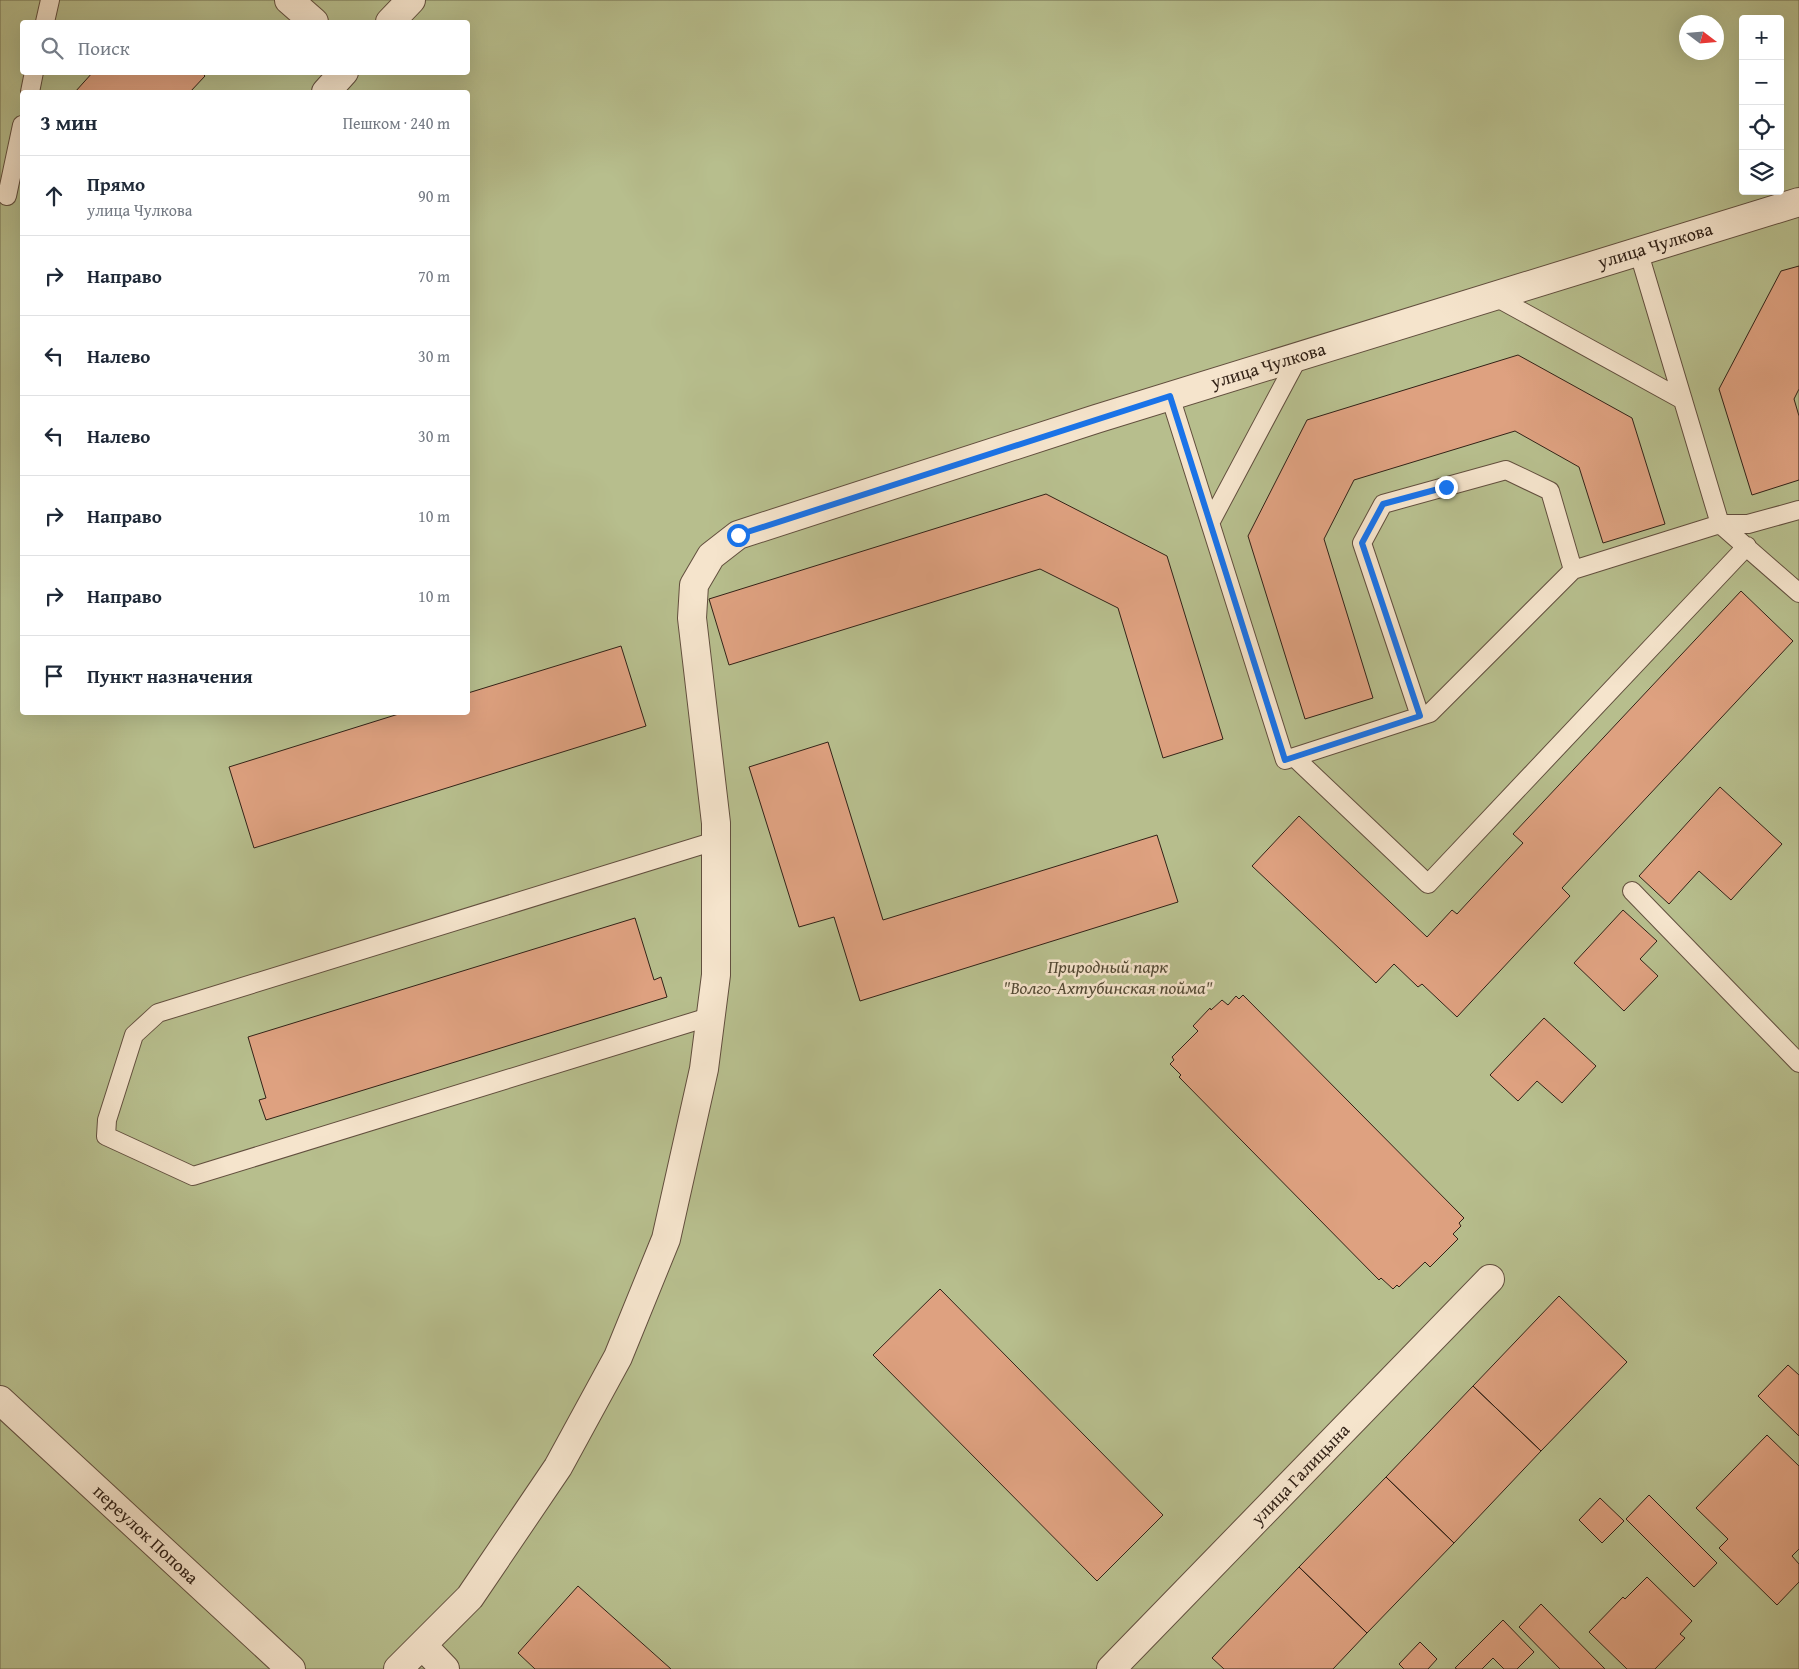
<!DOCTYPE html>
<html lang="ru">
<head>
<meta charset="utf-8">
<style>
	:root { --surface:#fff; --page:#f2f2f3; --text:#1f2937; --muted:#747a83; --line:#e0e1e3 }
	body { margin:0; font-family:"Gentium Book Plus",serif; background:var(--page); color:var(--text) }
	.controls { position:absolute; right:15px; top:15px; display:grid; overflow:hidden; border-radius:5px; box-shadow:0 5px 20px #0002 }
	.controls button { width:45px; height:45px; display:grid; place-items:center; padding:0; border:0; border-bottom:1px solid var(--line); background:var(--surface); color:var(--text); font:25px sans-serif }
	.compass { position:absolute; left:1679px; top:15px; width:45px; height:45px; border-radius:50%; background:var(--surface); box-shadow:0 5px 20px #0002; rotate:106deg }
	.stop { position:absolute; width:15px; height:15px; margin:-11px; border:4px solid #1a73e8; border-radius:50%; background:#fff }
	.stop.end { background:#1a73e8; border-color:#fff; box-shadow:0 1px 5px #0008 }
	.list { margin:0; padding:0; list-style:none }
	h2 { display:flex; justify-content:space-between; align-items:center; height:65px; margin:0; padding:0 20px; font-size:21px }
	h2 small { font-size:16px; font-weight:400; color:var(--muted) }
	.list li { display:grid; grid-template-columns:32px 1fr auto; gap:15px; align-items:center; box-sizing:border-box; height:80px; padding:0 20px; border-top:1px solid var(--line) }
	.list b { display:block; font-size:19px; white-space:nowrap }
	.list p { margin:0; font-size:16px; white-space:nowrap; color:var(--muted) }
	.list em { font-size:16px; font-style:normal; color:var(--muted) }
	.icon { flex:none; width:28px; height:28px; fill:none; stroke:currentColor; stroke-width:2; stroke-linecap:round; stroke-linejoin:round }
	.map { position:relative; flex:none; width:1799px; height:1669px; overflow:hidden }
	.search { position:absolute; background:var(--surface); box-shadow:0 5px 20px #0002; left:20px; top:20px; width:450px; height:55px; display:flex; align-items:center; gap:12px; box-sizing:border-box; padding:0 18px; border-radius:5px; color:var(--muted); font-size:19px }
	.panel { position:absolute; background:var(--surface); box-shadow:0 5px 20px #0002; left:20px; top:90px; width:450px; height:625px; border-radius:5px }
	.map>svg:first-child { display:block }
</style>
</head>
<body>
<div class="map">
<svg width="1799" height="1669" viewBox="0 0 1799 1669">
	<rect width="100%" height="100%" fill="#f0d5b1"/>
	<filter id="stains"><feTurbulence type="fractalNoise" baseFrequency=".004" numOctaves="4"/><feColorMatrix values="0 0 0 0 .2 0 0 0 0 .09 0 0 0 0 .02 0 0 0 .5 -.17"/></filter>
	<radialGradient id="worn" r=".72"><stop offset=".6" stop-color="#630" stop-opacity="0"/><stop offset="1" stop-color="#630" stop-opacity=".3"/></radialGradient>
	<!-- green -->
	<path fill="#b7be8d" stroke="#747052" fill-rule="evenodd" d="M 0,0 L 1799,0 L 1799,1669 L 0,1669 ZM 1743,19 L 1780,19 L 1780,191 L 1743,191 ZM 22,22 L 468,22 L 468,72 L 22,72 ZM 1686,22 L 1716,22 L 1716,52 L 1686,52 ZM 22,92 L 468,92 L 468,712 L 22,712 Z"/>
	<!-- building -->
	<path fill="#dea180" stroke="#322217" d="M 93,72 L 201,72 L 205,76 L 190,92 L 75,92 Z
		M 1799,266 L 1799,389 L 1794,399 L 1799,416 L 1799,480 L 1752,495 L 1719,389 L 1781,271 Z
		M 1518,355 L 1632,418 L 1665,524 L 1603,543 L 1579,467 L 1515,431 L 1354,480 L 1324,539 L 1373,698 L 1305,719 L 1248,536 L 1307,420 Z
		M 1046,494 L 1167,556 L 1223,739 L 1163,758 L 1118,608 L 1040,569 L 729,665 L 709,599 Z
		M 1741,591 L 1793,641 L 1562,888 L 1570,896 L 1457,1017 L 1422,984 L 1418,987 L 1394,964 L 1376,983 L 1252,866 L 1299,816 L 1427,937 L 1452,910 L 1457,914 L 1523,843 L 1513,834 Z
		M 621,646 L 646,726 L 254,848 L 229,767 L 405,712 L 468,712 L 468,693 Z
		M 828,742 L 883,920 L 1157,835 L 1178,902 L 860,1001 L 834,917 L 799,927 L 749,767 Z
		M 1720,787 L 1782,844 L 1731,900 L 1699,871 L 1669,904 L 1639,876 Z
		M 1623,910 L 1657,941 L 1640,959 L 1658,976 L 1624,1011 L 1574,963 Z
		M 635,918 L 654,980 L 661,977 L 667,997 L 266,1120 L 259,1100 L 266,1098 L 248,1037 Z
		M 1243,995 L 1464,1218 L 1459,1223 L 1461,1226 L 1453,1234 L 1458,1239 L 1430,1267 L 1425,1262 L 1399,1287 L 1397,1285 L 1393,1289 L 1381,1278 L 1379,1280 L 1179,1077 L 1181,1075 L 1170,1064 L 1174,1060 L 1172,1057 L 1198,1031 L 1193,1026 L 1210,1008 L 1211,1010 L 1222,1000 L 1228,1005 L 1236,996 L 1239,999 Z
		M 1544,1018 L 1596,1066 L 1562,1103 L 1537,1081 L 1518,1101 L 1490,1075 Z
		M 940,1289 L 1163,1515 L 1097,1581 L 873,1355 Z
		M 1559,1296 L 1627,1362 L 1541,1451 L 1473,1386 Z
		M 1788,1365 L 1799,1375 L 1799,1436 L 1758,1396 Z
		M 1473,1386 L 1541,1451 L 1454,1543 L 1386,1477 Z
		M 1767,1435 L 1799,1466 L 1799,1549 L 1792,1556 L 1799,1564 L 1799,1582 L 1777,1605 L 1719,1548 L 1728,1539 L 1696,1508 Z
		M 1386,1477 L 1454,1543 L 1367,1633 L 1299,1567 Z
		M 1649,1495 L 1717,1563 L 1694,1587 L 1626,1519 Z
		M 1600,1498 L 1624,1521 L 1602,1543 L 1579,1520 Z
		M 1299,1567 L 1367,1633 L 1333,1669 L 1224,1669 L 1212,1658 Z
		M 1647,1577 L 1692,1621 L 1680,1634 L 1685,1638 L 1655,1669 L 1627,1669 L 1589,1632 L 1623,1597 L 1625,1599 Z
		M 578,1586 L 671,1669 L 535,1669 L 518,1653 Z
		M 1541,1604 L 1605,1669 L 1560,1669 L 1519,1627 Z
		M 1503,1620 L 1534,1652 L 1517,1669 L 1504,1669 L 1493,1658 L 1482,1669 L 1457,1669 L 1455,1668 Z
		M 1420,1642 L 1437,1659 L 1428,1669 L 1404,1669 L 1399,1664 Z"/>
	<g fill="none" stroke-linecap="round" stroke-linejoin="round">
		<defs>
			<path id="service" d="M 45,22 L 50,0
				M 30,92 L 34,72
				M 7,196 L 22,125
				M 1638,250 L 1720,524 L 1748,524 L 1799,510
				M 1492,295 L 1683,400
				M 1170,396 L 1285,760 L 1430,713 L 1573,570 L 1720,524 L 1799,593
				M 1210,523 L 1299,356
				M 1420,716 L 1362,543 L 1383,504 L 1506,470 L 1550,491 L 1573,570
				M 1294,757 L 1428,884 L 1747,546
				M 1632,891 L 1799,1063
				M 712,1016 L 193,1176 L 106,1136 L 107,1120 L 134,1035 L 158,1013 L 715,841"/>
			<path id="minor" d="M 289,0 L 314,22
				M 390,22 L 411,0
				M 326,92 L 344,72
				M 0,1400 L 291,1669
				M 422,1645 L 445,1669
				M 398,1669 L 470,1597 L 558,1467 L 618,1357 L 666,1239 L 704,1069 L 716,975 L 716,823 L 692,618 L 694,585 L 711,556 L 738,535 L 1096,419 L 1799,202
				M 1111,1669 L 1490,1279"/>
		</defs>
		<!-- service casing -->
		<use href="#service" stroke="#624f3e" stroke-width="20"/>
		<!-- minor casing -->
		<use href="#minor" stroke="#624f3e" stroke-width="30"/>
		<!-- service -->
		<use href="#service" stroke="#f5e4cc" stroke-width="18"/>
		<!-- minor -->
		<use href="#minor" stroke="#f5e4cc" stroke-width="28"/>
	</g>
	<g fill="none" stroke-linecap="round" stroke-linejoin="round">
		<!-- route -->
		<path stroke="#1a73e8" stroke-width="6" d="M 738,535 L 1170,396 L 1285,760 L 1420,716 L 1362,543 L 1383,504 L 1446,487"/>
	</g>
	<g text-anchor="middle" dominant-baseline="central" stroke-width="5" stroke-linejoin="round" paint-order="stroke">
		<!-- street labels -->
		<g font-size="18" fill="#322217" stroke="#f5e4cc">
			<text transform="translate(1655 245) rotate(-17)">улица Чулкова</text>
			<text transform="translate(1268 365) rotate(-17)">улица Чулкова</text>
			<text transform="translate(1300 1474) rotate(-46)">улица Галицына</text>
			<text transform="translate(146 1534) rotate(43)">переулок Попова</text>
		</g>
		<!-- park labels -->
		<g font-size="18" font-style="italic" fill="#534934" stroke="#f5e4cc">
			<text x="1108" y="966">Природный парк<tspan x="1108" dy="21">"Волго-Ахтубинская пойма"</tspan></text>
		</g>
	</g>
	<rect width="100%" height="100%" filter="url(#stains)"/>
	<rect width="100%" height="100%" fill="url(#worn)"/>
</svg>
<div class="controls">
<button>+</button>
<button>−</button>
<button><svg class="icon" aria-label="locate" viewBox="0 0 24 24"><circle cx="12" cy="12" r="6"/><path d="M12 2v4M12 18v4M2 12h4M18 12h4"/></svg></button>
<button><svg class="icon" aria-label="layers" viewBox="0 0 24 24"><path d="M12 4l9 5-9 5-9-5zM3 14l9 5 9-5"/></svg></button>
</div>
<svg class="compass" viewBox="-18 -18 36 36"><path d="M0-13l5 13h-10z" fill="#e53935"/><path d="M0 13l5-13h-10z" fill="#747a83"/></svg>
<div class="stop" style="left:738px;top:535px"></div>
<div class="stop end" style="left:1446px;top:487px"></div>
<div class="search"><svg class="icon" aria-label="search" viewBox="0 0 24 24"><circle cx="10" cy="10" r="6"/><path d="M15 15l6 6"/></svg>Поиск</div>
<section class="panel">
<h2>3 мин<small>Пешком · 240 m</small></h2>
<ul class="list">
<li><svg class="icon" aria-label="ahead" viewBox="0 0 24 24"><path d="M12 20V5M6 11l6-6 6 6"/></svg><div><b>Прямо</b><p>улица Чулкова</p></div><em>90 m</em></li>
<li><svg class="icon" aria-label="right" viewBox="0 0 24 24"><path d="M7 20v-9h11M14 6l5 5-5 5"/></svg><div><b>Направо</b></div><em>70 m</em></li>
<li><svg class="icon" aria-label="left" viewBox="0 0 24 24"><path d="M17 20v-9H6M10 6l-5 5 5 5"/></svg><div><b>Налево</b></div><em>30 m</em></li>
<li><svg class="icon" aria-label="left" viewBox="0 0 24 24"><path d="M17 20v-9H6M10 6l-5 5 5 5"/></svg><div><b>Налево</b></div><em>30 m</em></li>
<li><svg class="icon" aria-label="right" viewBox="0 0 24 24"><path d="M7 20v-9h11M14 6l5 5-5 5"/></svg><div><b>Направо</b></div><em>10 m</em></li>
<li><svg class="icon" aria-label="right" viewBox="0 0 24 24"><path d="M7 20v-9h11M14 6l5 5-5 5"/></svg><div><b>Направо</b></div><em>10 m</em></li>
<li><svg class="icon" aria-label="arrive" viewBox="0 0 24 24"><path d="M6 21V4h12l-3 4 3 4H6"/></svg><div><b>Пункт назначения</b></div></li>
</ul>
</section>
</div>
</body>
</html>
